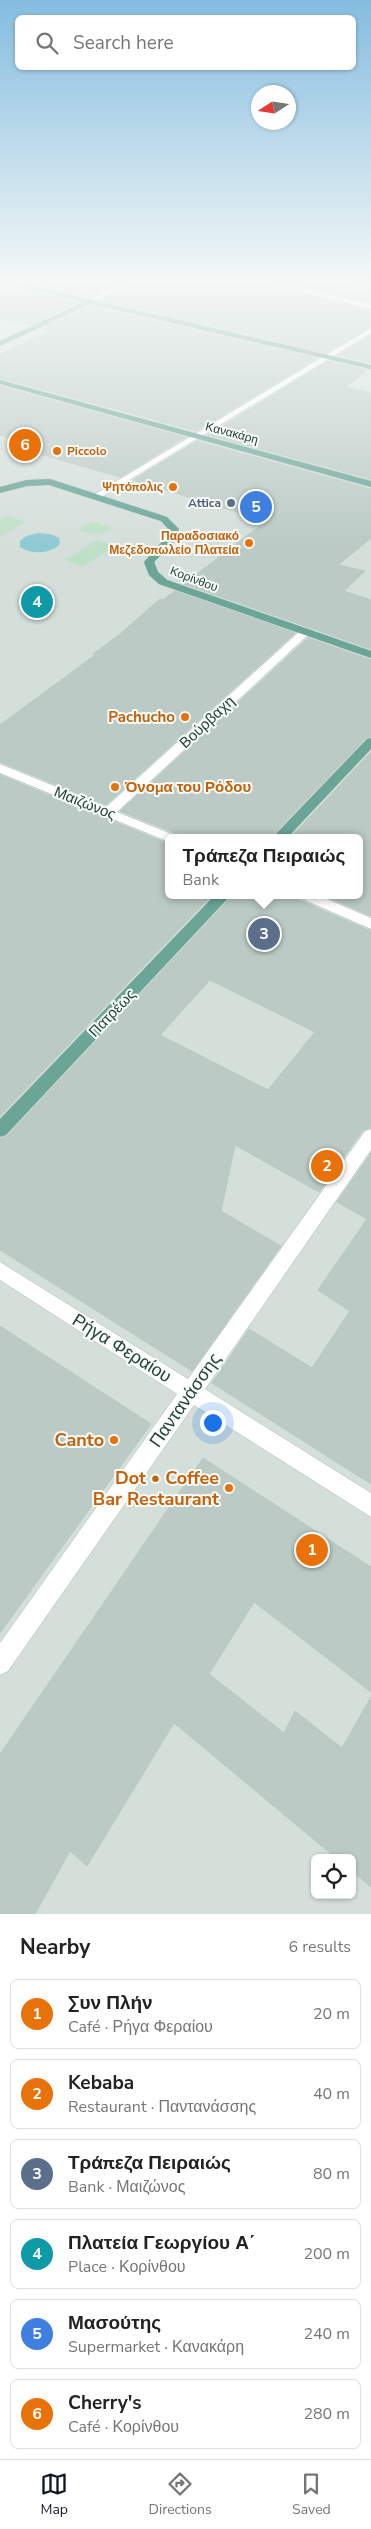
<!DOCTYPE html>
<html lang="en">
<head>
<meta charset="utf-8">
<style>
	:root { --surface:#fff; --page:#f6f6f6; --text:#222; --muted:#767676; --line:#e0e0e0; --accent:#111827 }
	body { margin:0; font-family:"Nunito Sans",sans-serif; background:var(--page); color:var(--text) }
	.controls { position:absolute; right:15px; bottom:15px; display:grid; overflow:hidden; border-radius:8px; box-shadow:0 1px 4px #0004 }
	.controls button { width:45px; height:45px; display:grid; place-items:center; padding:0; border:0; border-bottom:1px solid var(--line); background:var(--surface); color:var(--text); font:25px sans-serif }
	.compass { position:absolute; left:251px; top:85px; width:45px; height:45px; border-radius:50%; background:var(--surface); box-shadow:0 1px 4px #0004; rotate:258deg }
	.you { position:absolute; left:212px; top:1422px; width:18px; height:18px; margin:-12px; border:4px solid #fff; border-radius:50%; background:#1a73e8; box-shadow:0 0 0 8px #1a73e833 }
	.badge { display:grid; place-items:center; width:32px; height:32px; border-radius:50%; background:var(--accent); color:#fff; font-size:16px; font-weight:700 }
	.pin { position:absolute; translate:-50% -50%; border:2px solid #fff; box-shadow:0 1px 5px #0006 }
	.popup { position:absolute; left:165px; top:834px; width:198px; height:65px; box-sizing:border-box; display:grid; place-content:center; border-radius:8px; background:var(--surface); filter:drop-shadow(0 1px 4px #0005); font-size:16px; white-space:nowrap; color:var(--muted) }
	.popup b { font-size:19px; color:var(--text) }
	.popup::after { content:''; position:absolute; left:50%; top:100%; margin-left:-10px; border:10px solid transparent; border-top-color:var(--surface) }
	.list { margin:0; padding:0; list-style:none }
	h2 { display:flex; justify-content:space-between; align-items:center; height:65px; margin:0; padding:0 20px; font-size:21px }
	h2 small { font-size:16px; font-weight:400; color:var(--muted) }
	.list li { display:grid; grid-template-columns:32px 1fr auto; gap:15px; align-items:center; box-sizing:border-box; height:70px; margin:0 10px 10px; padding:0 10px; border:1px solid var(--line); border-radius:8px }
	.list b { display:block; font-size:19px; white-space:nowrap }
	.list p { margin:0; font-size:16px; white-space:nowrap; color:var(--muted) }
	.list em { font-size:16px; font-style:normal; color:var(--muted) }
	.icon { flex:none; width:28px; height:28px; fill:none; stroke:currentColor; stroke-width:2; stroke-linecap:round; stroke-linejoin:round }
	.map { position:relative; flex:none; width:371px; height:1914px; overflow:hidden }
	.search { position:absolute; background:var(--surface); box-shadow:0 1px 4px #0004; left:15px; right:15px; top:15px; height:55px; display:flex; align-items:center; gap:12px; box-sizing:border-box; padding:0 18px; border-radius:8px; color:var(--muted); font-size:19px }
	.sheet { height:545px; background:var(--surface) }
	nav { display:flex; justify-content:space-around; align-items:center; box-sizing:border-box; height:70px; border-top:1px solid var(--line); background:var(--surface); font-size:14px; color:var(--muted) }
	nav a { display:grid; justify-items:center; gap:2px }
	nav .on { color:var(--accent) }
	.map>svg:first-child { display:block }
</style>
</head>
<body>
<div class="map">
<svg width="371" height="1914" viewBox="0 0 371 1914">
	<rect width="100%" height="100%" fill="#e6efeb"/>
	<!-- built -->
	<path fill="#d4dfda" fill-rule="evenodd" d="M 0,281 L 259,281 L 371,307 L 371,1914 L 0,1914 ZM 169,838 L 359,838 L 359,895 L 169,895 ZM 315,1858 L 352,1858 L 352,1895 L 315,1895 Z
		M 269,281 L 371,281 L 371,303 Z"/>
	<!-- green -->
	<path fill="#bfe0c8" d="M 8,516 L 25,522 L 0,537 L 0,520 Z
		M 92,522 L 112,527 C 101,537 93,534 79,530 Z
		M 97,540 L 114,546 L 83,567 L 65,560 Z"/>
	<!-- water -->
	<path fill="#8ec9d4" d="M 38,533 L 50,534 L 59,538 L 60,544 C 50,554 32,555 20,547 L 20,541 L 26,536 Z"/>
	<!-- building -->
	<path fill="#bbcac4" stroke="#b8c9c2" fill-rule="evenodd" d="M 22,281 L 121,281 L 90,297 Z
		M 137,281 L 254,281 L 371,311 L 371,326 L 326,353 L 101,300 Z
		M 279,281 L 323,281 L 371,291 L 371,303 Z
		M 0,283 L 77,303 L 30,325 L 0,318 Z
		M 90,306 L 317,358 L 196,431 L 0,378 L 0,355 L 51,330 L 43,328 Z
		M 371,335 L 371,363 L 338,355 Z
		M 328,361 L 367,370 L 346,387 L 371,393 L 371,479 L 208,435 Z
		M 0,386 L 185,437 L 120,477 L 15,447 L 23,442 L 0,435 Z
		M 197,441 L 371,489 L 371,538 L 338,565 L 365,571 L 344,591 L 371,600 L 371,649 L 184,584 L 266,521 L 133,480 Z
		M 175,591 L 295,633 L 106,805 L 0,762 L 0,725 L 95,655 L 93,654 L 119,635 L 160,599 L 163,600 Z
		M 308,638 L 371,660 L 371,736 L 366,738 L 270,838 L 178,838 L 175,833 L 120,811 Z
		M 371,752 L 371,916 L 323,895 L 359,895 L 359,838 L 290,838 Z
		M 0,775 L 169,844 L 169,895 L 212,895 L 0,1116 Z
		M 233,895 L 296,895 L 299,900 L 371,931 L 371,1127 L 363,1130 L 319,1192 L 235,1145 L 221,1211 L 281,1246 L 192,1371 L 0,1250 L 0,1139 L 7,1136 ZM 210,980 L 315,1032 L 268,1090 L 160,1035 Z
		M 371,1153 L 371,1484 L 212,1383 L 249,1329 L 312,1368 L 350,1311 L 318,1290 L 367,1219 L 337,1202 Z
		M 0,1326 L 151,1424 L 0,1633 Z
		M 203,1458 L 371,1567 L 371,1692 L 254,1602 L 209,1674 L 284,1733 L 295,1711 L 342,1748 L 371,1697 L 371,1887 L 352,1871 L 352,1858 L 336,1858 L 174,1723 L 87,1866 L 70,1851 L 35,1914 L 0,1914 L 0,1754 Z"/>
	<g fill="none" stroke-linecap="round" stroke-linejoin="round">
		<defs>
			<path id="minor" d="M 126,281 L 135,281 L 92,302 L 87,301 Z
				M 256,281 L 269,281 L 371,305 L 371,309 Z
				M 371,328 L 371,333 L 98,499 L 90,497 Z
				M 305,629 L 309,630 L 309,634 L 117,812 L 174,835 L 176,838 L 169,838 L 169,842 L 0,773 L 0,764 L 106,807 L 301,630 Z
				M 298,895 L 318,895 L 371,918 L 371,929 L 300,898 Z
				M 371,1129 L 371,1150 L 205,1389 L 371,1493 L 371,1517 L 194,1405 L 8,1671 L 0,1675 L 0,1643 L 177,1394 L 0,1280 L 0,1262 L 188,1379 L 365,1131 Z"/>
			<path id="major" d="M 0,281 L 12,281 L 371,365 L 371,369 L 90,304 L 0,346 L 0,341 L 83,302 Z
				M 0,380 L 371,481 L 371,487 L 0,384 Z
				M 50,479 L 167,517 L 179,529 L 174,542 L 154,562 L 158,572 L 167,580 L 371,651 L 371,658 L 159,584 L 149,575 L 144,562 L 168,535 L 169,530 L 161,521 L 49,485 L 27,486 L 0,493 L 0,487 L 27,480 Z
				M 371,738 L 371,749 L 287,838 L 272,838 L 367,739 Z
				M 215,895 L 231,895 L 6,1135 L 0,1137 L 0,1119 Z"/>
		</defs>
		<!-- minor casing -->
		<use href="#minor" stroke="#a8b8b2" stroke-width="1"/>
		<!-- major casing -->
		<use href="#major" stroke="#c2cac8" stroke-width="1"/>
		<!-- minor -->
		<use href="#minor" fill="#fff" fill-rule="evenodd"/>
		<!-- major -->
		<use href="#major" fill="#6aa596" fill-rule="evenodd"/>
	</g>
	<!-- sky -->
	<linearGradient id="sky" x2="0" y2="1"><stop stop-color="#84bce0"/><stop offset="0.51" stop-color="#f4f8f6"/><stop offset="1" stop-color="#f4f8f6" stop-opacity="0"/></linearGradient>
	<rect width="371" height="549" fill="url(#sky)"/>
	<!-- markers -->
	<g fill="#e8710a" stroke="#f7fbf9" stroke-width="2">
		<circle cx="57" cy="451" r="5"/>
		<circle cx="173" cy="487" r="5"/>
		<circle cx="249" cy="543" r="5"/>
		<circle cx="185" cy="717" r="5"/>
		<circle cx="115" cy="787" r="5"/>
		<circle cx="114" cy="1440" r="5"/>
		<circle cx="229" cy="1488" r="5"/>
	</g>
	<circle fill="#5c6f8a" stroke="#f7fbf9" stroke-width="2" cx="231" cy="503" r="5"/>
	<g text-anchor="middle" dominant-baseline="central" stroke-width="4" stroke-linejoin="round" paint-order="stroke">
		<!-- far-street labels -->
		<g font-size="12" fill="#24423a" stroke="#f7fbf9">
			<text transform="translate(232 433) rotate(15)">Κανακάρη</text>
			<text transform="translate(194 579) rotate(21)">Κορίνθου</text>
		</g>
		<!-- far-food labels -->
		<g font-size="12" font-weight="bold" fill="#c56008" stroke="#f7fbf9" text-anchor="end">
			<text x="67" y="451" text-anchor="start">Piccolo</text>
			<text x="163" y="487">Ψητόπολις</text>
			<text x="239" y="536">Παραδοσιακό<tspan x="239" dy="14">Μεζεδοπωλείο Πλατεία</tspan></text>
		</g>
		<!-- far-service labels -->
		<g font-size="12" font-weight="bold" fill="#4e5e75" stroke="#f7fbf9" text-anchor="end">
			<text x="221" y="503">Attica</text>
		</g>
		<!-- food labels -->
		<g font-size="15" font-weight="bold" fill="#c56008" stroke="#f7fbf9" text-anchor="end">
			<text x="175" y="717">Pachucho</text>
			<text x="125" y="787" text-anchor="start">Όνομα του Ρόδου</text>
		</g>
		<!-- street labels -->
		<g font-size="15" fill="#24423a" stroke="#f7fbf9">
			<text transform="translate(207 722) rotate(-43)">Βούρβαχη</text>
			<text transform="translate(85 803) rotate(22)">Μαιζώνος</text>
			<text transform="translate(112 1013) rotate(-46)">Πατρέως</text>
		</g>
		<!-- near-street labels -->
		<g font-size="18" fill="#24423a" stroke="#f7fbf9">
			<text transform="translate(122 1348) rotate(32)">Ρήγα Φεραίου</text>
			<text transform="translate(185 1400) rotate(-55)">Παντανάσσης</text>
		</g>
		<!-- near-food labels -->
		<g font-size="18" font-weight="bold" fill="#c56008" stroke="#f7fbf9" text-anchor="end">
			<text x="104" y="1440">Canto</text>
			<text x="219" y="1478">Dot • Coffee<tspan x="219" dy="21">Bar Restaurant</tspan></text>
		</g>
	</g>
</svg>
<div class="controls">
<button><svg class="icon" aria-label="locate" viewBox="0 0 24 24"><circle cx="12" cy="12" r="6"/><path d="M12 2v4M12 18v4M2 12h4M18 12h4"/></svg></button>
</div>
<svg class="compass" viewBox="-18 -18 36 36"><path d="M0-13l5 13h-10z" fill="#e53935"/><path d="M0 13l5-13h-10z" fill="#767676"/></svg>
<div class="you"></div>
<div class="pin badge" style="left:312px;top:1550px;background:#e8710a">1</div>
<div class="pin badge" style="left:327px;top:1166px;background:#e8710a">2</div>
<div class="pin badge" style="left:264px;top:934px;background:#5c6f8a">3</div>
<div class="popup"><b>Τράπεζα Πειραιώς</b>Bank</div>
<div class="pin badge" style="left:37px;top:602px;background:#0f9aa8">4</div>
<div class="pin badge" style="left:256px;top:507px;background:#3f7fe0">5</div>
<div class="pin badge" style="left:25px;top:445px;background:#e8710a">6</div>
<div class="search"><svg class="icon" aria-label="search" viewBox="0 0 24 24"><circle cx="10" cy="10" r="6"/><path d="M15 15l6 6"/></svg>Search here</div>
</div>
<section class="sheet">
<h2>Nearby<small>6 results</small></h2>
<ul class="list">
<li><span class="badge" style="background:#e8710a">1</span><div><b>Συν Πλήν</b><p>Café · Ρήγα Φεραίου</p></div><em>20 m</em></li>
<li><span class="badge" style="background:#e8710a">2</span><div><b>Kebaba</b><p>Restaurant · Παντανάσσης</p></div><em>40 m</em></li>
<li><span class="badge" style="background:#5c6f8a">3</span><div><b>Τράπεζα Πειραιώς</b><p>Bank · Μαιζώνος</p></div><em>80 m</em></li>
<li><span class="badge" style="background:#0f9aa8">4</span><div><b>Πλατεία Γεωργίου Α΄</b><p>Place · Κορίνθου</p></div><em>200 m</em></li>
<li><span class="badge" style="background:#3f7fe0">5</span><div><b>Μασούτης</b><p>Supermarket · Κανακάρη</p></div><em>240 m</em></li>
<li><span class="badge" style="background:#e8710a">6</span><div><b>Cherry's</b><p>Café · Κορίνθου</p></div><em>280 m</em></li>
</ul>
</section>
<nav>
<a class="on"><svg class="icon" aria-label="map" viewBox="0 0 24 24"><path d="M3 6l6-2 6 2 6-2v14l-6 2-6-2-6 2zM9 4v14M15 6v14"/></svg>Map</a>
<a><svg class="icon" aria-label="directions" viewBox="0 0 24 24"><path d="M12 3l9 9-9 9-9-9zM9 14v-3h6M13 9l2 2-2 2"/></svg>Directions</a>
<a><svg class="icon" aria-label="saved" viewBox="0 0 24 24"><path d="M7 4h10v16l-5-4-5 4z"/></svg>Saved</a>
</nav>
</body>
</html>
